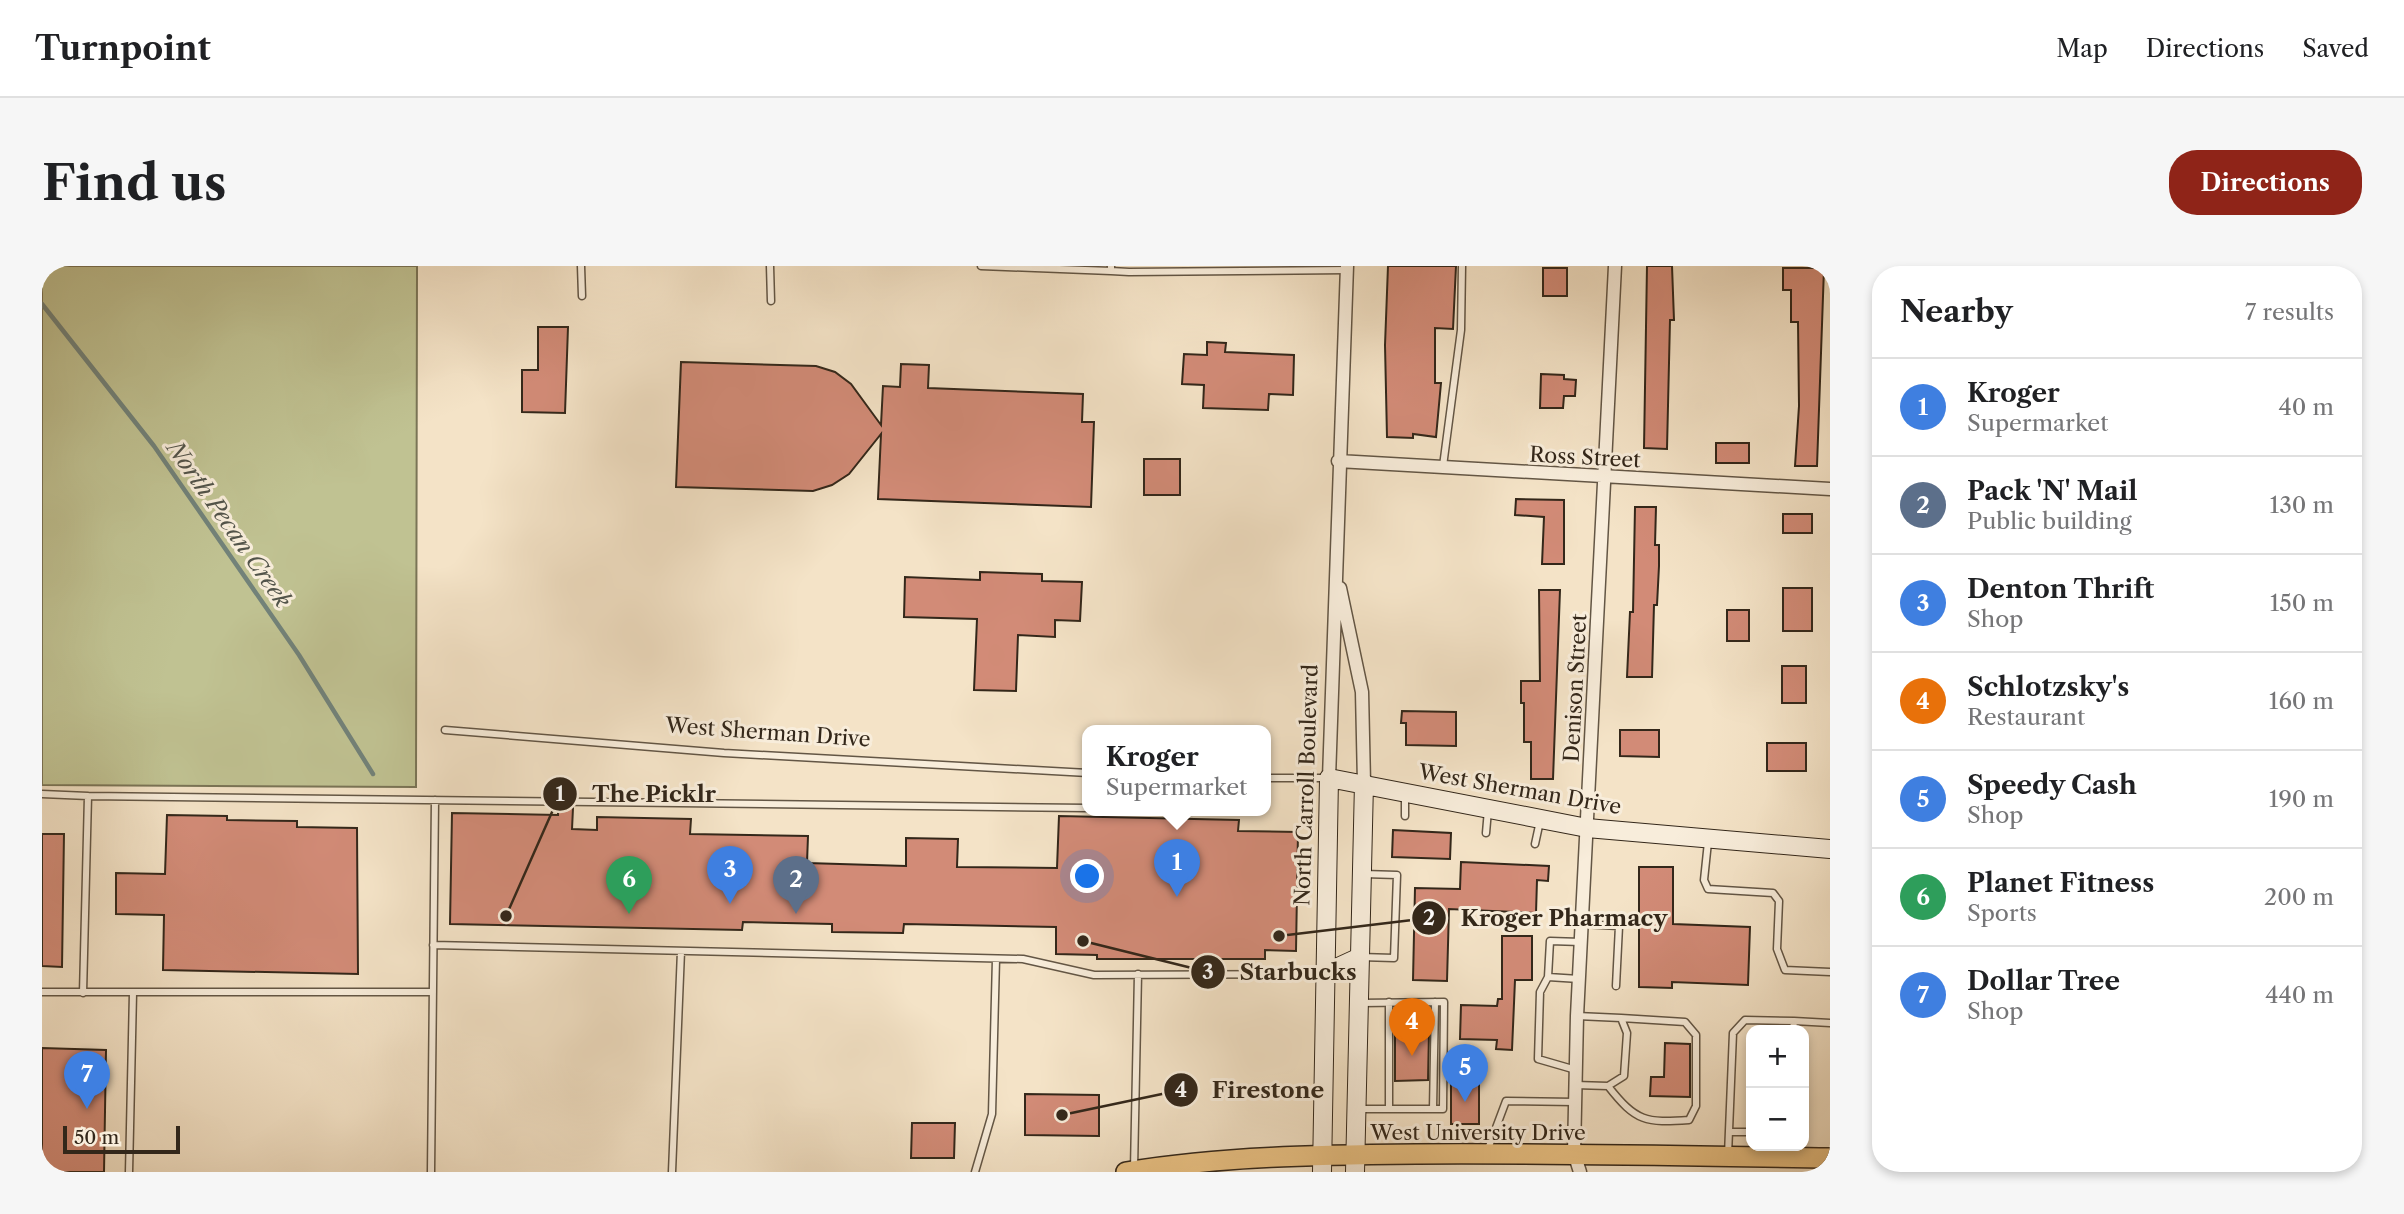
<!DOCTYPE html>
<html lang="en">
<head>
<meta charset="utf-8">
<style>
	:root { --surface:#fff; --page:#f6f6f6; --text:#202124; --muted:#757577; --line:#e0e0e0; --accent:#8f2418 }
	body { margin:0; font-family:"Libre Caslon Text",serif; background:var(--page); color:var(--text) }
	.controls { position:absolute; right:21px; bottom:21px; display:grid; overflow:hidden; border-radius:14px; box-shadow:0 4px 10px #0003 }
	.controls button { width:63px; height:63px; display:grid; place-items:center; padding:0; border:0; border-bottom:2px solid var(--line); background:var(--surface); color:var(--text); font:35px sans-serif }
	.scale { position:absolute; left:21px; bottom:18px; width:117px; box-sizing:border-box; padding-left:7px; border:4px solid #33271a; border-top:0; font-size:19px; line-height:24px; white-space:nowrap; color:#33271a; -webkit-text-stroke:5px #f8eddb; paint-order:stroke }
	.you { position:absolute; left:1046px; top:611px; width:24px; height:24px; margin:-18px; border:5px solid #fff; border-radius:50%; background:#1a73e8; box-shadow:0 0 0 10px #1a73e833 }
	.badge { display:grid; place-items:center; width:46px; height:46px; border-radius:50%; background:var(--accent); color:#fff; font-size:23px; font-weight:700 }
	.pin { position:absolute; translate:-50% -58px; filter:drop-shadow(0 2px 4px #0008) }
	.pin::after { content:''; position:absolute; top:37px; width:24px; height:21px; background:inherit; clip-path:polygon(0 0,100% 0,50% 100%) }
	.popup { position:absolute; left:1040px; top:459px; width:189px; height:91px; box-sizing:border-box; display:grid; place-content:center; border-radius:14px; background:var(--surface); filter:drop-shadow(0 2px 5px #0005); font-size:23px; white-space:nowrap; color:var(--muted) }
	.popup b { font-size:26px; color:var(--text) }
	.popup::after { content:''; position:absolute; left:50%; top:100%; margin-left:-14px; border:14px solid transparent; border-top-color:var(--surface) }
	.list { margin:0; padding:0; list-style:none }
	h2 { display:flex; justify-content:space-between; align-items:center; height:91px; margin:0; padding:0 28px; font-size:30px }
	h2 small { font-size:23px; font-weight:400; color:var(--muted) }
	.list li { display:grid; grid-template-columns:46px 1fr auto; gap:21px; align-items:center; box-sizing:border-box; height:98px; padding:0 28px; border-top:2px solid var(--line) }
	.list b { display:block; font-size:26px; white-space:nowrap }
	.list p { margin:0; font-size:23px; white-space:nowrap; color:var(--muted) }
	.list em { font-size:23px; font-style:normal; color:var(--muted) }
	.map { position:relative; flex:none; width:1788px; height:906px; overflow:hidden; border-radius:28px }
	header { display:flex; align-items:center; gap:42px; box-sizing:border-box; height:98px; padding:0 35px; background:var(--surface); border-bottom:2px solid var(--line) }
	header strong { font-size:33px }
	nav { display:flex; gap:38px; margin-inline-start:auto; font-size:24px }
	.intro { display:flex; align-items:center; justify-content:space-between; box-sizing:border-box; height:168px; padding:0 42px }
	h1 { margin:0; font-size:49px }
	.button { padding:18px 32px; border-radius:28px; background:var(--accent); color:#fff; font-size:24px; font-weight:700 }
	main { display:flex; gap:42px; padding:0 42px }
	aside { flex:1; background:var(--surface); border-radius:28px; box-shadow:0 4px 10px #0003 }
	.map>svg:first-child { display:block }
</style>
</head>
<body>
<header>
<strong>Turnpoint</strong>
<nav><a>Map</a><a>Directions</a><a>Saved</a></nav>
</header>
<div class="intro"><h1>Find us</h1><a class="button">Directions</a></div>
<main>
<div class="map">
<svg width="1788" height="906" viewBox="0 0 1788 906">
	<rect width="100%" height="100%" fill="#f4e3c7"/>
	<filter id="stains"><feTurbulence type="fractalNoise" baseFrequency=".00286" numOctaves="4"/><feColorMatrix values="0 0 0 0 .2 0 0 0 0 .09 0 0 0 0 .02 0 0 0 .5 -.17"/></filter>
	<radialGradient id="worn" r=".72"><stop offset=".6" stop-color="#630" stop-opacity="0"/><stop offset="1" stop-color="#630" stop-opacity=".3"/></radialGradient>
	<!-- green -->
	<path fill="#c0c292" stroke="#7a7456" stroke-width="2" d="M 0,0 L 375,0 L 374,521 L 0,519 Z"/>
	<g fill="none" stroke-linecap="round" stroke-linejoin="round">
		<!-- stream -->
		<path stroke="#728279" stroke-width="4.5" d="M 0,38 L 112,180 L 257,389 L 331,508"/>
	</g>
	<!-- building -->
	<path fill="#d28b77" stroke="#33271a" stroke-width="2" d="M 1346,0 L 1414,0 L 1411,63 L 1393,62 L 1393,117 L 1399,117 L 1394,171 L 1371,168 L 1371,172 L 1345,171 L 1343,79 Z
		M 1605,0 L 1630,0 L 1632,54 L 1628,54 L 1625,183 L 1602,182 Z
		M 1501,2 L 1525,2 L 1525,30 L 1501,30 Z
		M 1741,2 L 1782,2 L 1775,200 L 1753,200 L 1757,140 L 1756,56 L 1749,56 L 1749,24 L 1741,24 Z
		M 496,61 L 526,61 L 523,147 L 480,146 L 480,104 L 496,104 Z
		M 1165,76 L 1184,77 L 1183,86 L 1252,89 L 1251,129 L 1227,128 L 1226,144 L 1161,142 L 1162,119 L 1140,118 L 1142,88 L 1165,89 Z
		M 639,96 L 774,100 L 793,106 L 809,118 L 839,159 L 841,120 L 858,121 L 859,98 L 887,99 L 886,122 L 1041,128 L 1040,156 L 1052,156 L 1049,241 L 836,233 L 839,168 L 807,208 L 790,219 L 771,225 L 634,221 Z
		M 1499,108 L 1522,109 L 1522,113 L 1534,114 L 1533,130 L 1522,130 L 1521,142 L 1498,142 Z
		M 1674,177 L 1707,177 L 1707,197 L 1674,197 Z
		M 1102,193 L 1138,193 L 1138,229 L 1102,229 Z
		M 1474,233 L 1522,234 L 1522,298 L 1500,298 L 1502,251 L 1473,249 Z
		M 1593,241 L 1614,241 L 1613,279 L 1617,279 L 1617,300 L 1615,339 L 1612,339 L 1610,411 L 1585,411 L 1588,346 L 1591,346 Z
		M 1741,248 L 1770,248 L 1770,267 L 1741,267 Z
		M 938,306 L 1000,308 L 1000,315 L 1040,316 L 1038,355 L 1013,354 L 1013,371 L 976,369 L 974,425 L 932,424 L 935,353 L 862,351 L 863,311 L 938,314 Z
		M 1741,322 L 1770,322 L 1770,365 L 1741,365 Z
		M 1497,324 L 1518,324 L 1511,513 L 1489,513 L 1489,476 L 1482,476 L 1482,437 L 1479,437 L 1479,415 L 1498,415 Z
		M 1685,344 L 1707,344 L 1707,375 L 1685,375 Z
		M 1740,400 L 1764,400 L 1764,437 L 1740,437 Z
		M 1360,445 L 1414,446 L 1414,480 L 1364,479 L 1364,457 L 1359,457 Z
		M 1578,464 L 1617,464 L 1617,491 L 1578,490 Z
		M 1725,477 L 1764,477 L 1764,505 L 1725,505 Z
		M 516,541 L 531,542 L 530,563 L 555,564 L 555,551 L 649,553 L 648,568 L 766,570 L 765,597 L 864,600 L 864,572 L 916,573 L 915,601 L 1015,602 L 1017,550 L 1197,554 L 1196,565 L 1256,566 L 1254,685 L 1223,684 L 1223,693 L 1055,693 L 1055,689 L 1014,688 L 1014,661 L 862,658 L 861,667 L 790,666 L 790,658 L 701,656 L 700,664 L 408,658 L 410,547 L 516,549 Z
		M 125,549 L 185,550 L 185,554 L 255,555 L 255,561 L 315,562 L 316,708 L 121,704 L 122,649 L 74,648 L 74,607 L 123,608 Z
		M 1351,564 L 1409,567 L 1408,593 L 1350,591 Z
		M 0,568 L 22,568 L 20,701 L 0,700 Z
		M 1419,596 L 1507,600 L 1506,615 L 1495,614 L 1494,647 L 1407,643 L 1405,715 L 1371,714 L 1373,622 L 1418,623 Z
		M 1597,601 L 1631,601 L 1631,658 L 1708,661 L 1706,719 L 1630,716 L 1630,722 L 1597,721 Z
		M 1460,670 L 1490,670 L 1490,714 L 1473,714 L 1470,784 L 1454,783 L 1455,774 L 1418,773 L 1419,739 L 1455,740 L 1456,733 L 1460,733 Z
		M 1353,765 L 1387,765 L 1386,814 L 1353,815 Z
		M 1623,777 L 1648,778 L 1648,831 L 1608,830 L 1609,811 L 1622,811 Z
		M 0,782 L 64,784 L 62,906 L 0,906 Z
		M 1409,813 L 1437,813 L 1437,858 L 1409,858 Z
		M 983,828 L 1057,829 L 1057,870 L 983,869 Z
		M 870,857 L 913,857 L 912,892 L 869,892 Z"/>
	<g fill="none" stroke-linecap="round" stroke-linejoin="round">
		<defs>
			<path id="lane" d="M 539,0 L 540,30
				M 728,0 L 729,35
				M 939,0 L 1069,5
				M 1069,0 L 1069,5 L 1087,6 L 1305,4
				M 1401,200 L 1419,64 L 1420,0
				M 403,464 L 682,487 L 1046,507
				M 1224,512 L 1285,512
				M 0,528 L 46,530
				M 1363,550 L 1363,527
				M 1444,567 L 1446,544
				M 1666,576 L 1662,614 L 1666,623 L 1731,627 L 1737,635 L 1735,683 L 1743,704 L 1788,706
				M 1493,578 L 1498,555
				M 1540,658 L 1577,660 L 1574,720
				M 391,679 L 981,693 L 1052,709 L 1279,708
				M 1318,691 L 1352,692 L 1355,609 L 1322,608
				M 1506,711 L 1498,726 L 1496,793 L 1534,804
				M 1537,713 L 1506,711 L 1508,675 L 1539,676
				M 0,726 L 391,726
				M 41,727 L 46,530 L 1046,542
				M 1347,736 L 1347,843
				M 1752,755 L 1788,757
				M 1533,819 L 1566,820 L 1582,810 L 1585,767 L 1579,752 L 1535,750
				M 1566,820 C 1594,856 1604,857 1647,854 L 1654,840 L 1654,769 L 1643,756 L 1579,752
				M 1316,843 L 1401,843 L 1402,736 L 1318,737
				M 1391,843 L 1393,736
				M 1687,866 L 1709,866
				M 1446,883 L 1464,835 L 1533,836
				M 1686,889 L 1691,767 L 1703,754 L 1752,755 L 1751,764
				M 1092,903 L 1096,708
				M 87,906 L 91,727
				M 389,906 L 393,534
				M 630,906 L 639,685
				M 933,906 L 950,848 L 954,693"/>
			<path id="street" d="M 1296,195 L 1788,223
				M 1298,322 L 1320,426 L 1322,517
				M 1287,512 L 1305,0
				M 1538,906 L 1532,887 L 1535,750 L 1573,0"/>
			<path id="secondary" d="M 1281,708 L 1318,691
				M 1280,906 L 1287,512 L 1545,562 L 1788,583
				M 1313,906 L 1322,517"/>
			<path id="primary" d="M 1084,906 C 1179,890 1278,889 1375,888 C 1512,887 1650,890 1788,892"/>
		</defs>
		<!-- lane casing -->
		<use href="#lane" stroke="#635645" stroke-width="9"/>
		<!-- street casing -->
		<use href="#street" stroke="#635645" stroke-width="15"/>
		<!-- secondary casing -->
		<use href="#secondary" stroke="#33271a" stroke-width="20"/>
		<!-- primary casing -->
		<use href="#primary" stroke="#33271a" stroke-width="22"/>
		<!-- lane -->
		<use href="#lane" stroke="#f8eddb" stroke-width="6"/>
		<!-- street -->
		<use href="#street" stroke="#f8eddb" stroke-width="12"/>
		<!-- secondary -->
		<use href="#secondary" stroke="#f8eddb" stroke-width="18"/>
		<!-- primary -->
		<use href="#primary" stroke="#eac284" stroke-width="19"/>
	</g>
	<g text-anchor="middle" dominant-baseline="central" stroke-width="6" stroke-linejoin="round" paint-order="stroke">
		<!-- street labels -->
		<g font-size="21" fill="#33271a" stroke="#f8eddb">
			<text transform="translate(1543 191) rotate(3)">Ross Street</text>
			<text transform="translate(1533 422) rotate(-87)">Denison Street</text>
			<text transform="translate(726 466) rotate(4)">West Sherman Drive</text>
			<text transform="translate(1264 519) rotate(-88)">North Carroll Boulevard</text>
			<text transform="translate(1478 523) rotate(10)">West Sherman Drive</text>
			<text x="1436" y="866">West University Drive</text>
		</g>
		<!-- water labels -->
		<g font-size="23" font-style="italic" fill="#52544a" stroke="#f8eddb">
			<text transform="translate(187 258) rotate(55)">North Pecan Creek</text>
		</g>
	</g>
	<!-- callouts -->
	<path fill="none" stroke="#33271a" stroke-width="2.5" d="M464 650L518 528M1237 670L1387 652M1041 675L1166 706M1020 849L1139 824"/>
	<g fill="#33271a" stroke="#f8eddb" stroke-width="2.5">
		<circle cx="464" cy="650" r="7"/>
		<circle cx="1237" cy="670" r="7"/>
		<circle cx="1041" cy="675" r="7"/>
		<circle cx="1020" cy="849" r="7"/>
		<circle cx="518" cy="528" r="18"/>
		<circle cx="1387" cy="652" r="18"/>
		<circle cx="1166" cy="706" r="18"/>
		<circle cx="1139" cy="824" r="18"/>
	</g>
	<g font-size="21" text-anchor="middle" font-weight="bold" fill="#fff">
		<text x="518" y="535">1</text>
		<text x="1387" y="659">2</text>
		<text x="1166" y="713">3</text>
		<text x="1139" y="831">4</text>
	</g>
	<g font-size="23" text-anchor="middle" font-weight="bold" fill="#33271a" stroke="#f8eddb" stroke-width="6" stroke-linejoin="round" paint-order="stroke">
		<text x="612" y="536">The Picklr</text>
		<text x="1522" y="660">Kroger Pharmacy</text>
		<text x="1256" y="714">Starbucks</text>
		<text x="1226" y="832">Firestone</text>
	</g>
	<rect width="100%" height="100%" filter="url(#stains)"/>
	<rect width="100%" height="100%" fill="url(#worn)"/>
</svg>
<div class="controls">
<button>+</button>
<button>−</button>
</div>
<div class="scale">50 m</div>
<div class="you"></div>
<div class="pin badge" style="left:1135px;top:631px;background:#3f7fe0">1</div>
<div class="popup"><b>Kroger</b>Supermarket</div>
<div class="pin badge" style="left:754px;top:648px;background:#5c6f8a">2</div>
<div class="pin badge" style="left:688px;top:638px;background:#3f7fe0">3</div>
<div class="pin badge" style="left:1370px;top:790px;background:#e8710a">4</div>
<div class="pin badge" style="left:1423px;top:836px;background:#3f7fe0">5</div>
<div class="pin badge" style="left:587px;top:648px;background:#2e9e5b">6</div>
<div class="pin badge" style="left:45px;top:843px;background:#3f7fe0">7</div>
</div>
<aside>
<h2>Nearby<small>7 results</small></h2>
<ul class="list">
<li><span class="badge" style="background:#3f7fe0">1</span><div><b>Kroger</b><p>Supermarket</p></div><em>40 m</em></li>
<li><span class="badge" style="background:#5c6f8a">2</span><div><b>Pack 'N' Mail</b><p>Public building</p></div><em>130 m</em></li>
<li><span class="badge" style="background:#3f7fe0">3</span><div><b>Denton Thrift</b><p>Shop</p></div><em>150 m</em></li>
<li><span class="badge" style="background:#e8710a">4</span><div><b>Schlotzsky's</b><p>Restaurant</p></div><em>160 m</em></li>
<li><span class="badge" style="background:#3f7fe0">5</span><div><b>Speedy Cash</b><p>Shop</p></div><em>190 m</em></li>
<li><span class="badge" style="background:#2e9e5b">6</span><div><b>Planet Fitness</b><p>Sports</p></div><em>200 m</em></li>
<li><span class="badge" style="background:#3f7fe0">7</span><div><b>Dollar Tree</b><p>Shop</p></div><em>440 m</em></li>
</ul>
</aside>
</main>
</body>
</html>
